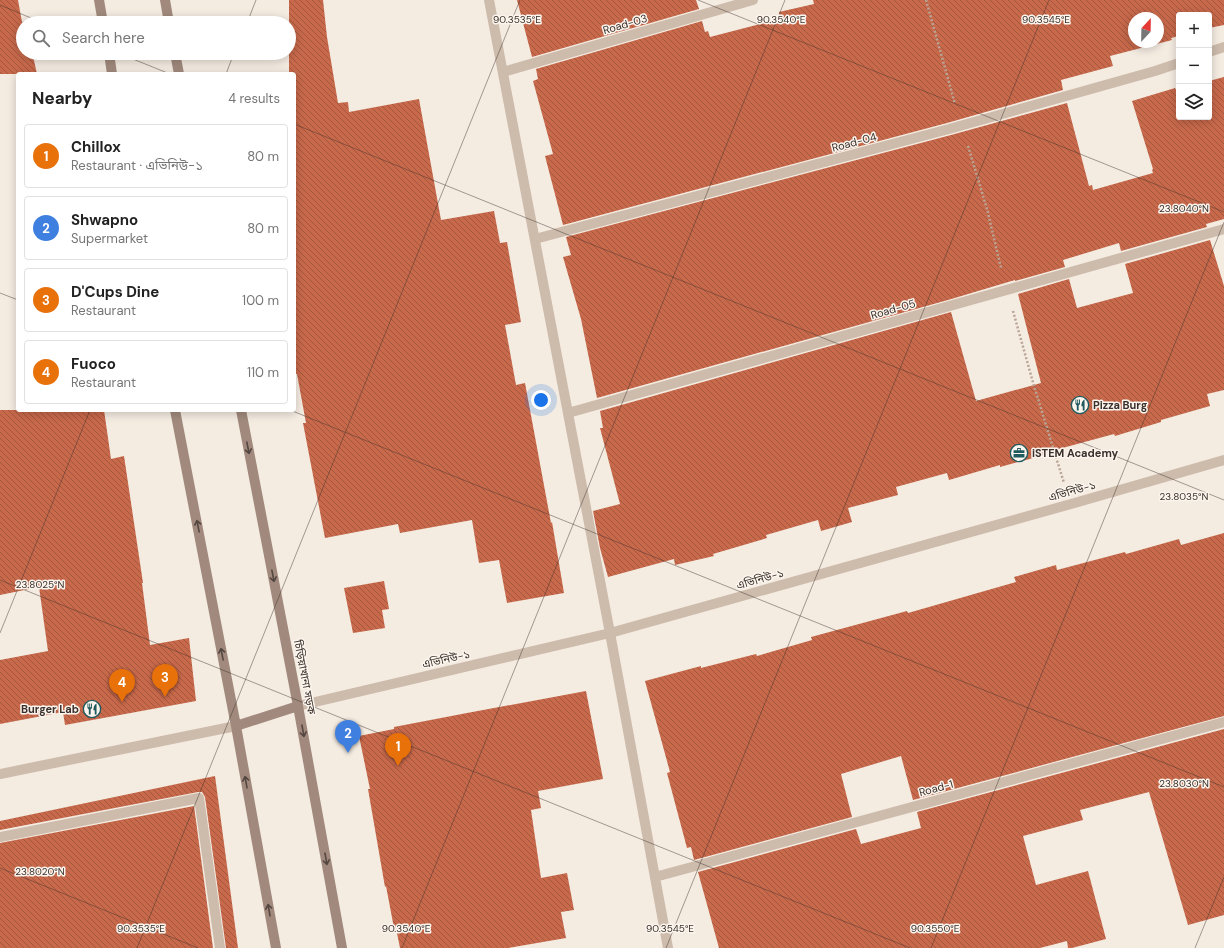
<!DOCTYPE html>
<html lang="en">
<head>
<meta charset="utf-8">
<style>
	:root { --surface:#fff; --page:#f6f6f6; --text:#222; --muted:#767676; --line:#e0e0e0; --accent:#d93025 }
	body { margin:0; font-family:"DM Sans","Noto Sans Bengali",sans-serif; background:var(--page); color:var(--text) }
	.controls { position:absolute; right:12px; top:12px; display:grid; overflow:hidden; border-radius:4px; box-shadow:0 2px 10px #0003 }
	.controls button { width:36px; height:36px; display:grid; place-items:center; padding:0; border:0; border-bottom:1px solid var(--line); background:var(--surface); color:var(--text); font:20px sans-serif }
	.compass { position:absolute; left:1128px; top:12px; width:36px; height:36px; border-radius:50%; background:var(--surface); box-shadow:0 2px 10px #0003; rotate:22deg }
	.you { position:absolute; left:541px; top:400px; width:14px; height:14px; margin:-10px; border:3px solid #fff; border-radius:50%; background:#1a73e8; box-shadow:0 0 0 6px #1a73e833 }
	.badge { display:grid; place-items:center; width:26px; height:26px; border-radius:50%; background:var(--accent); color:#fff; font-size:13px; font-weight:700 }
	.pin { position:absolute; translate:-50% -33px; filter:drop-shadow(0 1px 2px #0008) }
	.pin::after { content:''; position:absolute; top:21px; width:14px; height:12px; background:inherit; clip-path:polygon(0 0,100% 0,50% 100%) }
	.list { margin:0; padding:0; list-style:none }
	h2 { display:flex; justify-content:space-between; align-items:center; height:52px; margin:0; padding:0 16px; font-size:17px }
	h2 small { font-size:13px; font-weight:400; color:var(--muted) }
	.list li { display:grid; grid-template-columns:26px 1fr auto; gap:12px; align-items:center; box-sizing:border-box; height:64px; margin:0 8px 8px; padding:0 8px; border:1px solid var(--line); border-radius:4px }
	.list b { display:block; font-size:15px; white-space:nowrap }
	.list p { margin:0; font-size:13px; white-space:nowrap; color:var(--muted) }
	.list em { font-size:13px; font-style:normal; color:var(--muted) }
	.icon { flex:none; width:22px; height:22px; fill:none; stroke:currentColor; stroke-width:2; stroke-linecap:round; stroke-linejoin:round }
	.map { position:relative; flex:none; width:1224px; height:948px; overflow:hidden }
	.search { position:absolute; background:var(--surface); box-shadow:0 2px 10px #0003; left:16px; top:16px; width:280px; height:44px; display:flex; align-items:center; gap:10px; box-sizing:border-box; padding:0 14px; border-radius:22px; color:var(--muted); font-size:15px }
	.panel { position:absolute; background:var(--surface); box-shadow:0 2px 10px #0003; left:16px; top:72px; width:280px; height:340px; border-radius:4px }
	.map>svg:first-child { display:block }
</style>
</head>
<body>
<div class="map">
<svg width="1224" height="948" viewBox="0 0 1224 948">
	<defs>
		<pattern id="building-back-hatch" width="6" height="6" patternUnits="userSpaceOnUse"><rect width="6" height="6" fill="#c8694b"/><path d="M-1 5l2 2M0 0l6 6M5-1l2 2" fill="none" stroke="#a4573f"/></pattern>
	</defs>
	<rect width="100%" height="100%" fill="#f4ebe1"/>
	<!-- building -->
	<path fill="url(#building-back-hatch)" fill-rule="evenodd" d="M 0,0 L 18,0 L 22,22 L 27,21 L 27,23 L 23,23 L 23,53 L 34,53 L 34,56 L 33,56 L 37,74 L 0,74 Z
		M 289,0 L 323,0 L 327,37 L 338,103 L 348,102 L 349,112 L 419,99 L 441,220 L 494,211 L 500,243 L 507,242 L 521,322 L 505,325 L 516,385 L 525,383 L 551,523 L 552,522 L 564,593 L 507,603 L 499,560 L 479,563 L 472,520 L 400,533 L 398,524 L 325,538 L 303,423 L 306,423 L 297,374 L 294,374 L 294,74 L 289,74 Z
		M 517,0 L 696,0 L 699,9 L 532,57 Z
		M 813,0 L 1224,0 L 1224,25 L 1209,28 L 1209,15 L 1179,15 L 1179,36 L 1171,38 L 1172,40 L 1110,56 L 1113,66 L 1061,80 L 1063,90 L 947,123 L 563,225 L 545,156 L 553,154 L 533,81 L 538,79 L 536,69 L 702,21 L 705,32 L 708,31 L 710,37 L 780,19 L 779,12 L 814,4 ZM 1134,18 L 1158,18 L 1158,42 L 1134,42 Z
		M 1224,77 L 1224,219 L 1206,224 L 1207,227 L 1121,251 L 1119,243 L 1063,260 L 1065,267 L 1015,281 L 1015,280 L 948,300 L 597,398 L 581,319 L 563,257 L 571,255 L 566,237 L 951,135 L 1067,103 L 1089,186 L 1092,185 L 1093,190 L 1153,173 L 1152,170 L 1153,169 L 1132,101 L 1175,88 L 1176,90 L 1179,89 L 1179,117 L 1209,117 L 1209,81 Z
		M 1210,240 L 1224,286 L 1224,390 L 1207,394 L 1210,406 L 1161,420 L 1161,422 L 1115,436 L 1114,434 L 1044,453 L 1044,455 L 1000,467 L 1000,465 L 949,480 L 947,473 L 896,487 L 898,495 L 848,508 L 852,522 L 821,531 L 818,520 L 766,535 L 767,538 L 713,554 L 714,556 L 675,565 L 674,559 L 608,577 L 600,548 L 593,511 L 620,504 L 600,428 L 603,428 L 600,411 L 951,312 L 976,401 L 1041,383 L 1018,294 L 1069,279 L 1077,308 L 1133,293 L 1125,264 Z
		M 0,410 L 104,410 L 111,459 L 124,456 L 143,583 L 142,583 L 150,645 L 189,638 L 196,701 L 65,725 L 63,712 L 0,724 L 0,660 L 48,651 L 39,587 L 0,595 Z
		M 1224,533 L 1224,716 L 913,800 L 901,756 L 841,774 L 852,817 L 694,860 L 691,847 L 687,848 L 667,773 L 670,772 L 645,681 L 701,666 L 701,668 L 756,654 L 757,656 L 812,640 L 811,637 L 907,611 L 908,613 L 1016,582 L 1014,577 L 1056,565 L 1057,570 L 1125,552 L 1126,554 L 1179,539 L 1181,545 Z
		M 384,581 L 389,609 L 382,610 L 385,628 L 353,633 L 344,588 Z
		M 586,691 L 603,779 L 538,791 L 541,808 L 531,810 L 541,878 L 567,873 L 574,910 L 561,912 L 566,938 L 508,948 L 400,948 L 396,928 L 394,928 L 386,886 L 385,887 L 368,789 L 370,789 L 359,736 L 394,729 L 394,727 L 467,713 Z
		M 1224,729 L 1224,915 L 1188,925 L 1149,792 L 1080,810 L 1083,820 L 1023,836 L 1036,885 L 1088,871 L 1106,939 L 1072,948 L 1068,948 L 1067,941 L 1040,948 L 719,948 L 698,872 L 856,829 L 861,844 L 921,828 L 917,812 Z
		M 215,776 L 238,948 L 226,948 L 205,797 L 202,792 L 198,792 L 0,830 L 0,821 Z
		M 194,806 L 213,948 L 0,948 L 0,843 Z"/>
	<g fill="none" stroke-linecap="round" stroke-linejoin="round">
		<!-- path -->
		<path stroke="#b9a596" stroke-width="2.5" stroke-dasharray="2 2" stroke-linecap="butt" d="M 926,0 L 955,104
			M 968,146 L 987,209 L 1001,268
			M 1013,311 L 1034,386 L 1064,483"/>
		<!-- pedestrian -->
		<path stroke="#cdbbac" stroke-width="10" d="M 0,837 L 199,798 L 220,948"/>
		<!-- minor -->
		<path stroke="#cdbbac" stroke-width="10" d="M 489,0 L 610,633 L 668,948
			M 1209,52 L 1224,47
			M 503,72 L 753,0
			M 535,239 L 949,129 L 1155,71 L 1179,63
			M 568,413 L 1224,229
			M 655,877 L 1224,722"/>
		<!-- tertiary -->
		<path stroke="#cdbbac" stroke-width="10" d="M 298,706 L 610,633 L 1071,504 L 1224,460
			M 0,774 L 236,726"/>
		<!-- secondary -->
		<path stroke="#a18a7d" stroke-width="10" d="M 99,0 L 103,23
			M 165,0 L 169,23
			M 109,53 L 112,74
			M 175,53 L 179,74
			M 175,410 L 236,726 L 276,948
			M 241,410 L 298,706 L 342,948
			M 236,726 L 298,706"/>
	</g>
	<!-- one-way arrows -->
	<defs><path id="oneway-shaft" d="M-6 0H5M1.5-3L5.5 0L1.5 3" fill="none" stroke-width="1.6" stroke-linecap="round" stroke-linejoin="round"/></defs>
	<g stroke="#544640">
		<use href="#oneway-shaft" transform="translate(248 448) rotate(79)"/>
		<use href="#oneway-shaft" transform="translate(198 526) rotate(-101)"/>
		<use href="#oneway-shaft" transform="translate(273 576) rotate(79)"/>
		<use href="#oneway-shaft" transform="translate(222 654) rotate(-101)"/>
		<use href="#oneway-shaft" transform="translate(303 731) rotate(80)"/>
		<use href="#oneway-shaft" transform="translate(246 782) rotate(-100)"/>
		<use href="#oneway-shaft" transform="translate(326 859) rotate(80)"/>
		<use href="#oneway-shaft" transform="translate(269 910) rotate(-100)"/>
	</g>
	<!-- ticks -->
	<path fill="none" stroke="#3b302b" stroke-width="1" stroke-opacity="0.45" d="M 698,0 L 1224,212M 0,5 L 43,23M 247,23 L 256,0M 118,53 L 170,74M 226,74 L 234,53M 294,124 L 1224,500M 0,293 L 18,300M 290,410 L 1224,787M 0,580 L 910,948M 0,633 L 90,410M 0,868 L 198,948M 137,948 L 520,0M 402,948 L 785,0M 666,948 L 1049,0M 931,948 L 1224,222M 1195,948 L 1224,877"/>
	<!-- icons -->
	<defs>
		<symbol id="restaurant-ring" viewBox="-11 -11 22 22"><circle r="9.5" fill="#fbf5ee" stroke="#1f5a5e" stroke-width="1.5"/><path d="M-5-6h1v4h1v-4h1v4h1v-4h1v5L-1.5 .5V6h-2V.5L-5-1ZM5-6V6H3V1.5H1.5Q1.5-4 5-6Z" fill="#1f5a5e"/></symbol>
		<symbol id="office-ring" viewBox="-11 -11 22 22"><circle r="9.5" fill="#fbf5ee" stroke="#1f5a5e" stroke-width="1.5"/><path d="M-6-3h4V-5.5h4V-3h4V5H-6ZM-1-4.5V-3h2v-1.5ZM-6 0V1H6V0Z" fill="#1f5a5e"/></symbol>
	</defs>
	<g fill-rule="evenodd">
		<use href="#restaurant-ring" x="1070" y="395" width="20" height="20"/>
		<use href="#office-ring" x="1009" y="443" width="20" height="20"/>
		<use href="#restaurant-ring" x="82" y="699" width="20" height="20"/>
	</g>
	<g text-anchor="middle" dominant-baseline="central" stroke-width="3" stroke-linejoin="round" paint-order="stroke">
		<!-- street labels -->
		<g font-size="11" fill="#3b302b" stroke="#fbf5ee">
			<text transform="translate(625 24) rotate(-16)">Road-03</text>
			<text transform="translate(854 142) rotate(-15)">Road-04</text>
			<text transform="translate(893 309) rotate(-16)">Road-05</text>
			<text transform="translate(1072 491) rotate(-16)">এভিনিউ-১</text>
			<text transform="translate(760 579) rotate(-16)">এভিনিউ-১</text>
			<text transform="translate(446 659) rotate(-13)">এভিনিউ-১</text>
			<text transform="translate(305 677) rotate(79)">চিড়িয়াখানা সড়ক</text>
			<text transform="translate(936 788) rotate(-15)">Road-1</text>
		</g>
		<!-- poi labels -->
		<g font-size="11" font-weight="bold" fill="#3b302b" stroke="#fbf5ee" text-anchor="start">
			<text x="1093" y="405">Pizza Burg</text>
			<text x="1032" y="453">iSTEM Academy</text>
			<text x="79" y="709" text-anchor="end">Burger Lab</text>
		</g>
	</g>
	<g font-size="10" text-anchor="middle" fill="#3b302b" stroke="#fbf5ee" stroke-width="3" stroke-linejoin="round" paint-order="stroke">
		<text x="517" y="23">90.3535°E</text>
		<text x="781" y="23">90.3540°E</text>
		<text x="1046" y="23">90.3545°E</text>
		<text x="1184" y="212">23.8040°N</text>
		<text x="1184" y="500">23.8035°N</text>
		<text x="40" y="588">23.8025°N</text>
		<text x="1184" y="787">23.8030°N</text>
		<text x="40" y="875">23.8020°N</text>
		<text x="141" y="932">90.3535°E</text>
		<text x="406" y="932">90.3540°E</text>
		<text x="670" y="932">90.3545°E</text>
		<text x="935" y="932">90.3550°E</text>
	</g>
</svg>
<div class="controls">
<button>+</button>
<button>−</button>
<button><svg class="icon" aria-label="layers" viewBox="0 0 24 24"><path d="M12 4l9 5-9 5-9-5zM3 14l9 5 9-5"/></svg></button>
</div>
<svg class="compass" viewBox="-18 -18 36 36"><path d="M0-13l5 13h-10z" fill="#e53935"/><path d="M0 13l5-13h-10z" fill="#767676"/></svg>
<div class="you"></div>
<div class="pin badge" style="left:398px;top:766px;background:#e8710a">1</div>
<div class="pin badge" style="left:348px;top:753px;background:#3f7fe0">2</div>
<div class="pin badge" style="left:165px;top:697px;background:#e8710a">3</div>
<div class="pin badge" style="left:122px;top:702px;background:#e8710a">4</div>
<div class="search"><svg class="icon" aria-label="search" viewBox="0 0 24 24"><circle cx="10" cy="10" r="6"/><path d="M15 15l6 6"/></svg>Search here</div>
<section class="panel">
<h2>Nearby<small>4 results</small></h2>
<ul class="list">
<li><span class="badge" style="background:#e8710a">1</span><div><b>Chillox</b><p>Restaurant · এভিনিউ-১</p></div><em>80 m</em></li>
<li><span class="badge" style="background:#3f7fe0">2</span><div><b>Shwapno</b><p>Supermarket</p></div><em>80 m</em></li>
<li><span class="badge" style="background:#e8710a">3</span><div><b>D'Cups Dine</b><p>Restaurant</p></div><em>100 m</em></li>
<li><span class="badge" style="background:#e8710a">4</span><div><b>Fuoco</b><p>Restaurant</p></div><em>110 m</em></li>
</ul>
</section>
</div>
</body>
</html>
